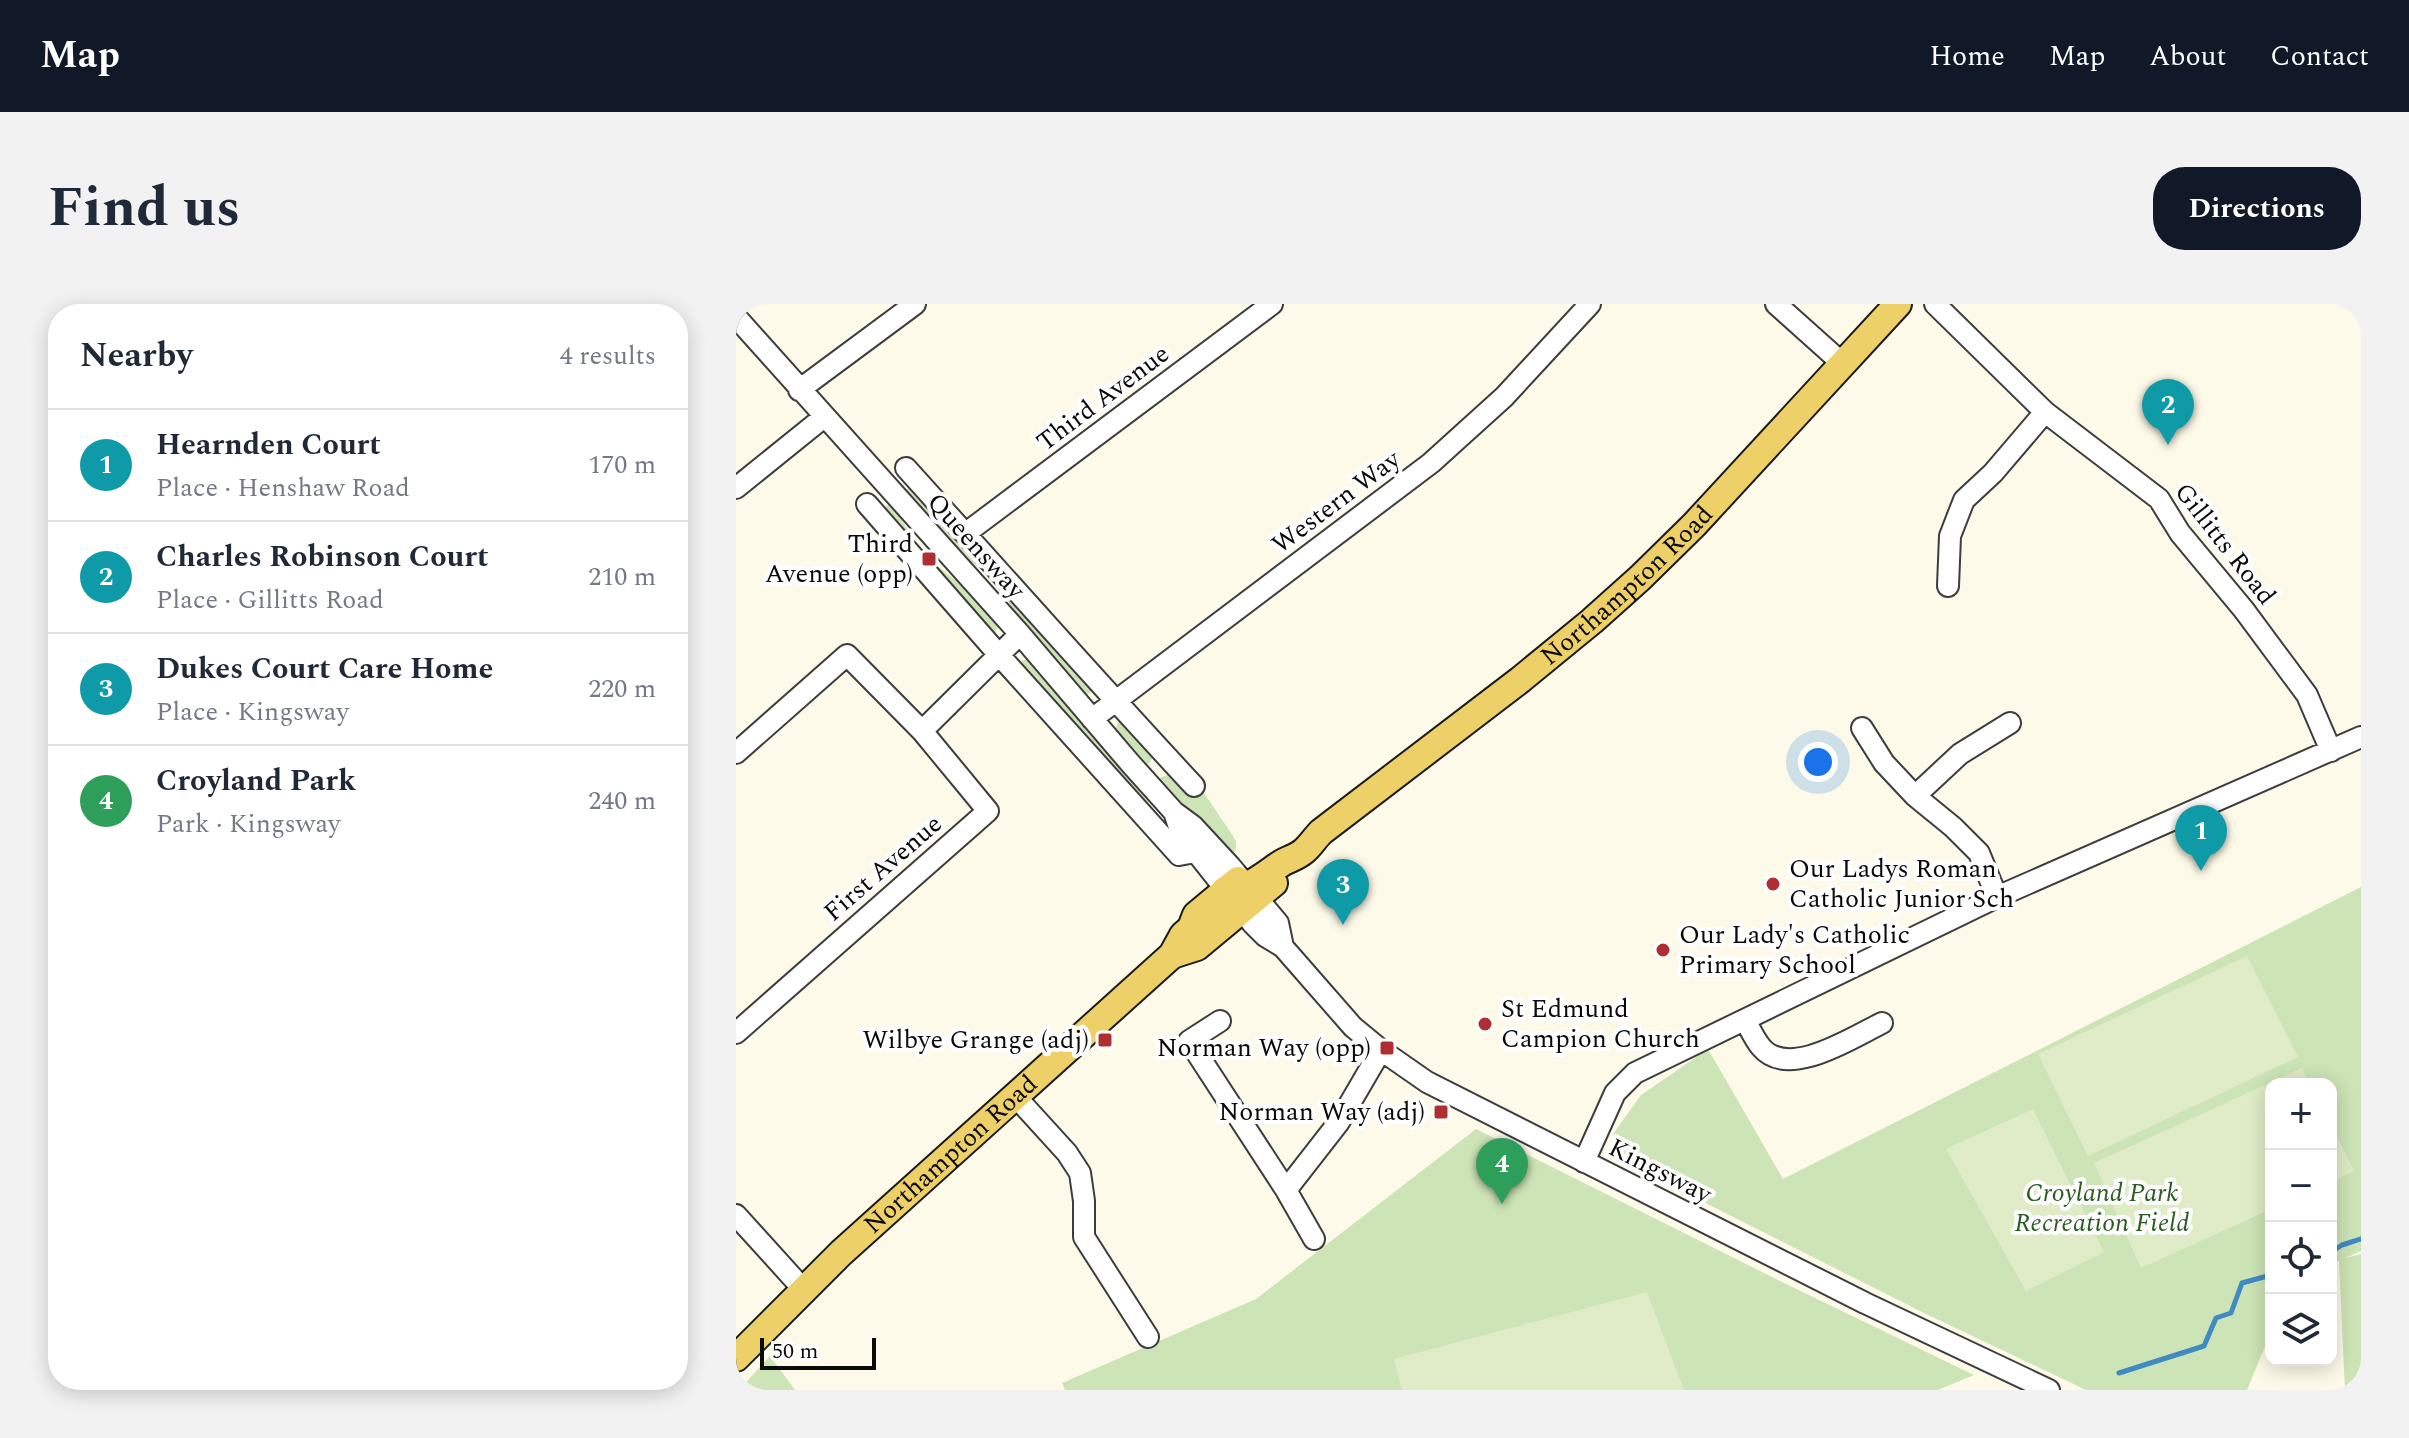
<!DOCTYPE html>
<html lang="en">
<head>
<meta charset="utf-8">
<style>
	:root { --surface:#fff; --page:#f2f2f3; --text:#1f2937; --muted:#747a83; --line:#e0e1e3; --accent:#111827 }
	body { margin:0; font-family:Spectral,serif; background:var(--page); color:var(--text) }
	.controls { position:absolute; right:24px; bottom:24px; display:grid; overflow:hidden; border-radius:16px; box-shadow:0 4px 20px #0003 }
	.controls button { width:72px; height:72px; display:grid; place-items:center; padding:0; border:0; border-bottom:2px solid var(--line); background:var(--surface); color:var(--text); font:40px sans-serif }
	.scale { position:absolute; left:24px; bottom:20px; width:116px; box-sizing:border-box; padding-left:8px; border:4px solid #0a0a0a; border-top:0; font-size:22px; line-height:28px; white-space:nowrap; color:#0a0a0a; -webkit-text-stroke:6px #fff; paint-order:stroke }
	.you { position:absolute; left:1082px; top:458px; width:28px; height:28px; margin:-20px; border:6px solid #fff; border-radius:50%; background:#1a73e8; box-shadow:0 0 0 12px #1a73e833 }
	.badge { display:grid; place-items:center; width:52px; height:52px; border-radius:50%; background:var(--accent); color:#fff; font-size:26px; font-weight:700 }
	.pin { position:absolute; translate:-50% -66px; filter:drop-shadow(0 2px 4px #0008) }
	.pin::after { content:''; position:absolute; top:42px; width:28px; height:24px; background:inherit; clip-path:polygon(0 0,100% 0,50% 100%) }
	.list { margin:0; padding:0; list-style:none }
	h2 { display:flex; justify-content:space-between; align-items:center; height:104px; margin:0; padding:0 32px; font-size:34px }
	h2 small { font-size:26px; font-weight:400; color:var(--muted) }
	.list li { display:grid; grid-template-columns:52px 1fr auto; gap:24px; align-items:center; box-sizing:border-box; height:112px; padding:0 32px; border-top:2px solid var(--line) }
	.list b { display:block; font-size:30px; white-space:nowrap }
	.list p { margin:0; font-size:26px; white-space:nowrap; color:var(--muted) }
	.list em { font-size:26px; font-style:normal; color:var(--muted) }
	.icon { flex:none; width:44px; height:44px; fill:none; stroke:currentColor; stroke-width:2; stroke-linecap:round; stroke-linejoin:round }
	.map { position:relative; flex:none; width:1625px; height:1086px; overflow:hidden; border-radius:32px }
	header { display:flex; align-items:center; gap:48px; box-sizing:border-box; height:112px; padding:0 40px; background:var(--accent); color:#fff }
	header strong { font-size:38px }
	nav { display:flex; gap:44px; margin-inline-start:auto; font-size:28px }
	.intro { display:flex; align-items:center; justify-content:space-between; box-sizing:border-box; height:192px; padding:0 48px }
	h1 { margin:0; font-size:56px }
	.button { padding:20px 36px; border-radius:32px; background:var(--accent); color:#fff; font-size:28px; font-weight:700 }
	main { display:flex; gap:48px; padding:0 48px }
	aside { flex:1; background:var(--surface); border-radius:32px; box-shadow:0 4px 20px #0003 }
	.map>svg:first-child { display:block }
</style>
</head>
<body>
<header>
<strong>Map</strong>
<nav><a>Home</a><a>Map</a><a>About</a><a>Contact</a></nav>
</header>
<div class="intro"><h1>Find us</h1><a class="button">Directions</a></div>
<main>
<aside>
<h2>Nearby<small>4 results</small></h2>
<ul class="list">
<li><span class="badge" style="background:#0f9aa8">1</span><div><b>Hearnden Court</b><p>Place · Henshaw Road</p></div><em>170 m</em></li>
<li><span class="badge" style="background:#0f9aa8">2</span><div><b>Charles Robinson Court</b><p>Place · Gillitts Road</p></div><em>210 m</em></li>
<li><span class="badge" style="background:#0f9aa8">3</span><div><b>Dukes Court Care Home</b><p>Place · Kingsway</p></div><em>220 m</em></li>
<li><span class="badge" style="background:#2e9e5b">4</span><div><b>Croyland Park</b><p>Park · Kingsway</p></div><em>240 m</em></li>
</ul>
</aside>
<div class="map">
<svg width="1625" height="1086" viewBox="0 0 1625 1086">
	<rect width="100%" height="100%" fill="#fdfae9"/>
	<!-- green -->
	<path fill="#cde4b6" d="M 173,184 L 184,186 L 358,385 L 351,391 L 346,388 L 287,321 L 265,286 L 247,267 L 215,242 L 167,188 Z
		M 154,198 L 179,237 L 199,260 L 228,283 L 260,317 L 262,323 L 259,328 L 252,329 L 150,215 L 149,204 Z
		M 292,355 L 349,417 L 444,539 L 283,360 L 287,356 Z
		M 385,415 L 417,447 L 417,453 L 412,461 L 380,425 L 382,418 Z
		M 434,470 L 462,480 L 497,532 L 500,538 L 500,546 L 494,551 L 423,474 Z
		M 1625,583 L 1625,947 L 1609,954 L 1625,950 L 1625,1086 L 1609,1086 L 1603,957 L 1595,959 L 1595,780 L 1535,780 L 1535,1028 L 1511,1086 L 1350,1086 L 1190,1010 L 886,857 L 877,830 L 905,791 L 972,745 L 1047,875 Z
		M 740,825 L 1038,974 L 1238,1071 L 1202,1086 L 329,1086 L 326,1079 L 520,995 Z
		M 34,1052 L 59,1086 L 3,1086 Z"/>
	<!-- pitch -->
	<path fill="#dfecc7" d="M 1511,652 L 1562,753 L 1352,852 L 1302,750 Z
		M 1566,764 L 1574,780 L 1535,780 L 1535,905 L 1405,964 L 1358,859 Z
		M 1297,805 L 1368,948 L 1290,987 L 1210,845 Z
		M 1595,821 L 1618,867 L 1595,878 Z
		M 911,988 L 948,1086 L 666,1086 L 658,1055 Z"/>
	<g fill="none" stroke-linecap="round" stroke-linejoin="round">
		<!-- stream -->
		<path stroke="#3f8bc2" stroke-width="5" d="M 1595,948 L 1606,941 L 1625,935
			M 1383,1069 L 1468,1042 L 1480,1014 L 1495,1009 L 1506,979 L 1535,971"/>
		<defs>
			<path id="minor" d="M 1040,0 L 1107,60
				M 1199,0 L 1309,108 L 1423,195 L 1444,229 L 1508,306 L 1571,391 L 1595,447
				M 0,13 L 284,330 L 394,459 L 438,508 L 457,522 L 494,562 L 542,619 L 547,643
				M 63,86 L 179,0
				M 170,164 C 266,270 360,377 458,482
				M 0,184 L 88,113
				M 131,200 L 263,351 L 443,551 L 459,548
				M 230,229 L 536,0
				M 1212,282 L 1214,232 L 1228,196 L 1257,169 L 1309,108
				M 356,415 L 695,159 L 768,93 L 854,0
				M 1126,424 L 1148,459 L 1179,492 L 1217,523 L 1243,549 L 1261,593
				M 186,427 L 284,330
				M 0,449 L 111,351 L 186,427 L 252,507 L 0,729
				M 1179,492 L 1224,450 L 1274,419
				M 438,508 L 445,529 L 517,620 L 529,632 L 547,643 L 617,723 L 645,746 L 691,778 L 1129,999 L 1313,1086
				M 1009,716 C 1014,725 1019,736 1025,743 C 1052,776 1117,733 1146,719
				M 484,717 L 453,737 L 550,886 L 578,935
				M 280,793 L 331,849 L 344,869 L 348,897 L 348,933 L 412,1033
				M 848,858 L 879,789 L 899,769 L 1261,593 L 1625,433
				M 550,886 L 603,818 L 645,746
				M 0,911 L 67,985"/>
			<g id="major">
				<path id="s1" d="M 489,586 C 513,586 527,571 546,559 C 553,555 561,553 568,547 C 574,542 579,534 585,528 L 784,376 L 856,317 L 904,274 L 958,221 L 1162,0"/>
				<path d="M 436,651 L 461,643 L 538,579"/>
				<path id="s2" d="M 0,1054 L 105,949 L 436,651 L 447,631 L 455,624 L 460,611 L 502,576"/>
			</g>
		</defs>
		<!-- minor casing -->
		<use href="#minor" stroke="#3d3d3d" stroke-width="24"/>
		<!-- major casing -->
		<use href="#major" stroke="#1b1b1b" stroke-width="30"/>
		<!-- minor -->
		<use href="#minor" stroke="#fff" stroke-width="20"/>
		<!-- major -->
		<use href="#major" stroke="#eed069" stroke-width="26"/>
	</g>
	<!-- markers -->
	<g fill="#af2e31" stroke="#fff" stroke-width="3">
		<rect x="185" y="247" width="16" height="16" rx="4"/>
		<circle cx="1037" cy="580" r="8"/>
		<circle cx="927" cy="646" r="8"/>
		<circle cx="749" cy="720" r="8"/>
		<rect x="361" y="728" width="16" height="16" rx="4"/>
		<rect x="643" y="736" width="16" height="16" rx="4"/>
		<rect x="697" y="800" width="16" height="16" rx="4"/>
	</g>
	<g text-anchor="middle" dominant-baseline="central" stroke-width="8" stroke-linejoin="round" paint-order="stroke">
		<!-- street labels -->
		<g font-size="26" fill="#0a0a0a" stroke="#fff">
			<text transform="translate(367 94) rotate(-37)">Third Avenue</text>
			<text transform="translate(600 198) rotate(-37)">Western Way</text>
			<text transform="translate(1489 240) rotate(52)">Gillitts Road</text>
			<text transform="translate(240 242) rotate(48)">Queensway</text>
			<text stroke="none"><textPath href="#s1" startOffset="508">Northampton Road</textPath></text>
			<text transform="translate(147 564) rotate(-41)">First Avenue</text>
			<text stroke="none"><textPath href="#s2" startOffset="296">Northampton Road</textPath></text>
			<text transform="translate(924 867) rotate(27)">Kingsway</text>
		</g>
		<!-- poi labels -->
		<g font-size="26" fill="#0a0a0a" stroke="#fff" text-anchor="end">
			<text x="177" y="240">Third<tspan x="177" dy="30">Avenue (opp)</tspan></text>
			<text x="1053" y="565" text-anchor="start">Our Ladys Roman<tspan x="1053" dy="30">Catholic Junior Sch</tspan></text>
			<text x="943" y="631" text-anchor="start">Our Lady's Catholic<tspan x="943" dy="30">Primary School</tspan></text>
			<text x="765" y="705" text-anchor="start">St Edmund<tspan x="765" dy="30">Campion Church</tspan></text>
			<text x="353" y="736">Wilbye Grange (adj)</text>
			<text x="635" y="744">Norman Way (opp)</text>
			<text x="689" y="808">Norman Way (adj)</text>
		</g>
		<!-- park labels -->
		<g font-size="26" font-style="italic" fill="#2c5c21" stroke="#fff">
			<text x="1366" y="889">Croyland Park<tspan x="1366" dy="30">Recreation Field</tspan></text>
		</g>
	</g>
</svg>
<div class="controls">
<button>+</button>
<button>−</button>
<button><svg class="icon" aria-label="locate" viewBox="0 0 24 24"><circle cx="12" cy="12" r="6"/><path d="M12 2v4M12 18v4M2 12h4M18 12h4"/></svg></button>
<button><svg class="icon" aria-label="layers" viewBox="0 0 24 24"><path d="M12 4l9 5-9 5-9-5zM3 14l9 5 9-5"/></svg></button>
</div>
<div class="scale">50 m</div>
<div class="you"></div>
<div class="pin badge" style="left:1465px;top:567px;background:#0f9aa8">1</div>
<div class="pin badge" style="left:1432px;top:141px;background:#0f9aa8">2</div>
<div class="pin badge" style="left:607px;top:621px;background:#0f9aa8">3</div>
<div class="pin badge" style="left:766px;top:900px;background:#2e9e5b">4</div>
</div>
</main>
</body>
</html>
